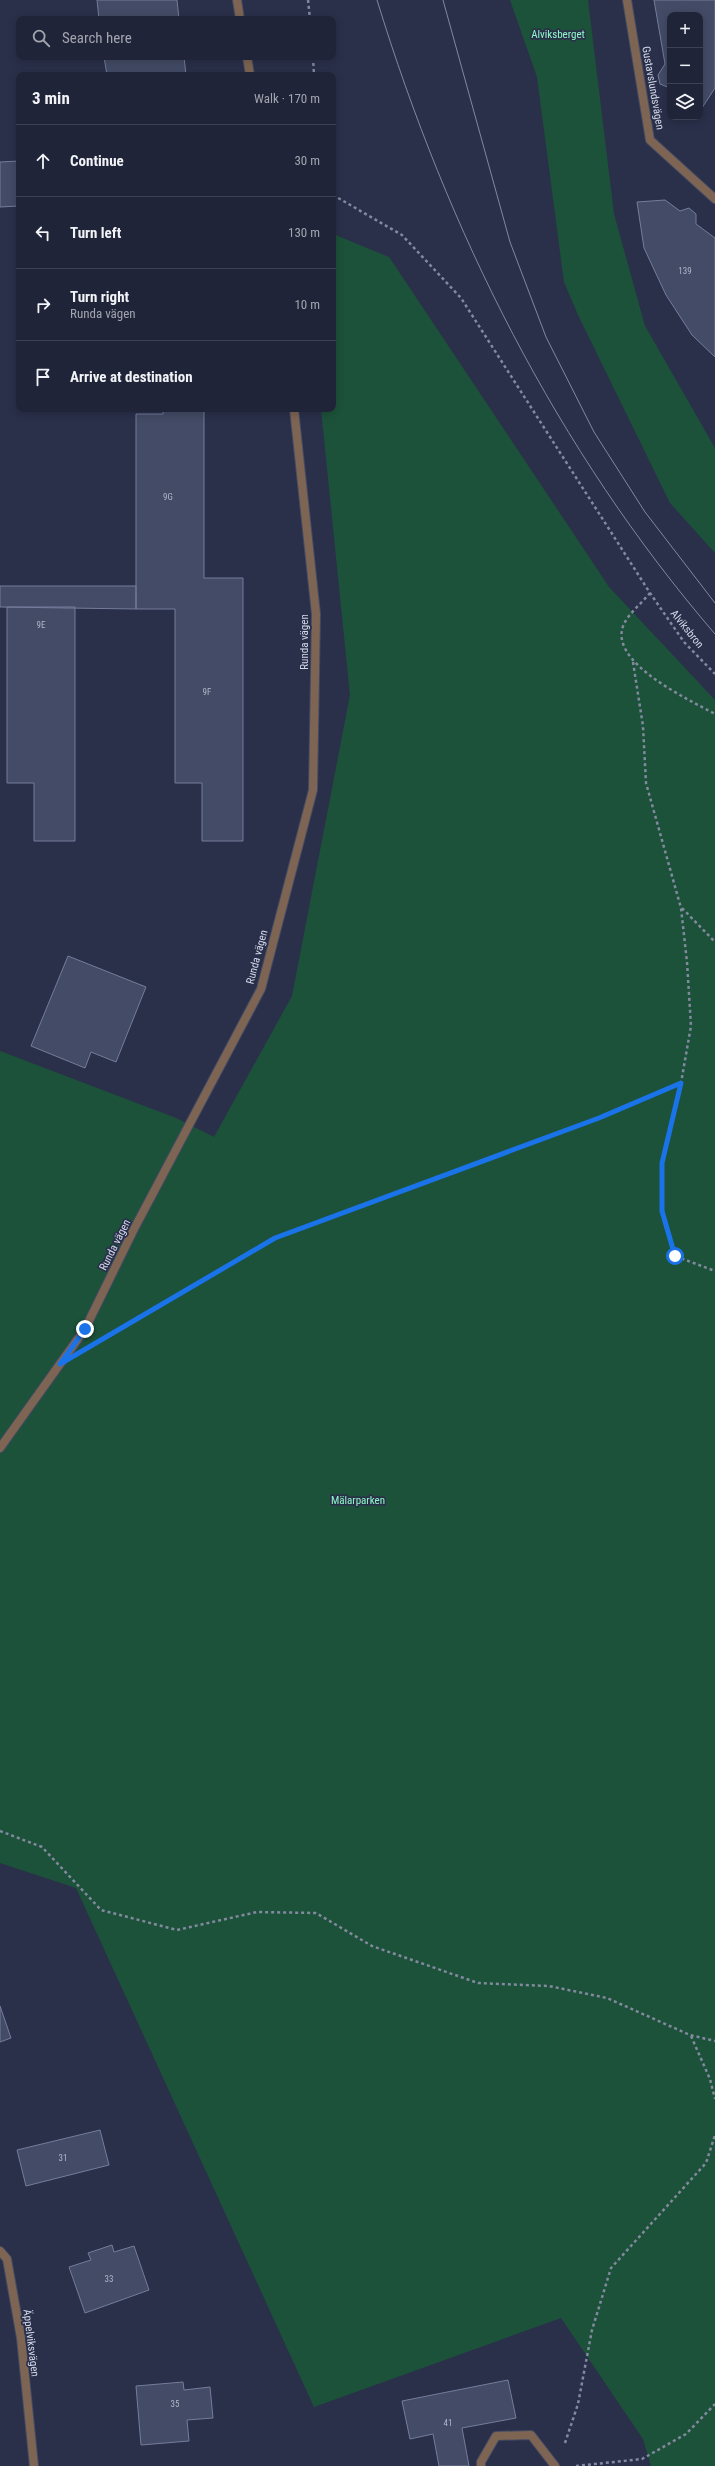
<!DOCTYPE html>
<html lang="en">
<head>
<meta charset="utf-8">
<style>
	:root { --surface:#202438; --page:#2d3043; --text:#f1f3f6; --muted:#a2a4ae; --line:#3d4153 }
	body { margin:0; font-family:"Roboto Condensed",sans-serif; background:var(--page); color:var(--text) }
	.controls { position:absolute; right:12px; top:12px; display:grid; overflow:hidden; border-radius:8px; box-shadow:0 2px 10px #0003 }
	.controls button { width:36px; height:36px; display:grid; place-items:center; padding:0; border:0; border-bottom:1px solid var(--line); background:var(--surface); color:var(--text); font:20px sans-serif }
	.stop { position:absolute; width:12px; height:12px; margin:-9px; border:3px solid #1a73e8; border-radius:50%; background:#fff }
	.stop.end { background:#1a73e8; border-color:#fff; box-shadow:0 1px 4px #0008 }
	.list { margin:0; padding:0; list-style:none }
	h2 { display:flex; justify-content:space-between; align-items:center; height:52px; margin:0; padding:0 16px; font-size:17px }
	h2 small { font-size:13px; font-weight:400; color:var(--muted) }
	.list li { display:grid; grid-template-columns:26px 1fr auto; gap:12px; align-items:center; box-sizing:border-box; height:72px; padding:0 16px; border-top:1px solid var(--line) }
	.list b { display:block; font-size:15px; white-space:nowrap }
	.list p { margin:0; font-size:13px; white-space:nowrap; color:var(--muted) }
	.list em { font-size:13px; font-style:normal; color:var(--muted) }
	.icon { flex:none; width:22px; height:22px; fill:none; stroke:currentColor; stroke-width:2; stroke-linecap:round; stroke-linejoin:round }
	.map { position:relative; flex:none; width:715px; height:2466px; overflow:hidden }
	.search { position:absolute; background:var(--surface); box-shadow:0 2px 10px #0003; left:16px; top:16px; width:320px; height:44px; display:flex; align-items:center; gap:10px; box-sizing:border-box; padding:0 14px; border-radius:8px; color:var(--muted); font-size:15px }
	.panel { position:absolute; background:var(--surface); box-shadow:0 2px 10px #0003; left:16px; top:72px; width:320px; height:340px; border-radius:8px }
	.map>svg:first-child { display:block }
</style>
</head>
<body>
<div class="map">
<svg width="715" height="2466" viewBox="0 0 715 2466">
	<rect width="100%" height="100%" fill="#2a304a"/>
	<!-- green -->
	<path fill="#1c523a" d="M 510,0 L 588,0 L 614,214 L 645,326 L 715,448 L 715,553 L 670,503 L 578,315 L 564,282 L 537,77 Z
		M 333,234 L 389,257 L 609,587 L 715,700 L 715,2466 L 651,2466 L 643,2439 L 561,2318 L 314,2407 L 76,1888 L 0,1863 L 0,1051 L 176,1118 L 214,1137 L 292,996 L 350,695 L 321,409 L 333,409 Z"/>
	<!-- building -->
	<path fill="#434b66" stroke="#747d9b" d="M 97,0 L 177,0 L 179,19 L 99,19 Z
		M 654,0 L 715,0 L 715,88 L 700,111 L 700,15 L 670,15 L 670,90 L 670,88 L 660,84 L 658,75 L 665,64 Z
		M 104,57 L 184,57 L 186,75 L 107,75 Z
		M 19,161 L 19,206 L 0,207 L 0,162 Z
		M 665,200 L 680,211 L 689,208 L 696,214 L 696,224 L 715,238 L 715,357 L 692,335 L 666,295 L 644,248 L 637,202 Z
		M 163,409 L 204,409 L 204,578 L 243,578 L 243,841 L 202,841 L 202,783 L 175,783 L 175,609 L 136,609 L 136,414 L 163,414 Z
		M 0,586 L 136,586 L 136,609 L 0,607 Z
		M 7,607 L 75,607 L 75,841 L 34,841 L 34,783 L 7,783 Z
		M 68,956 L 146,987 L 116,1062 L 91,1052 L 85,1068 L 31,1046 Z
		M 0,2006 L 11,2038 L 0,2042 Z
		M 100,2130 L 109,2165 L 26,2186 L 17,2150 Z
		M 112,2245 L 114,2252 L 134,2246 L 149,2290 L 85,2313 L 69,2267 L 91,2260 L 88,2253 Z
		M 508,2380 L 516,2418 L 462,2428 L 469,2466 L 439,2466 L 433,2434 L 410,2439 L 402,2401 Z
		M 183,2382 L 184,2390 L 210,2387 L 213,2418 L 187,2420 L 189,2441 L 141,2445 L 136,2386 Z"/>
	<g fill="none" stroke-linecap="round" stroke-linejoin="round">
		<defs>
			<path id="minor" d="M 237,0 L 240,19
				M 627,0 L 650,140 L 715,199
				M 247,57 L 250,75
				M 0,1448 L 85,1329 L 133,1231 L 261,989 L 313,790 L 316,614 L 294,409
				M 0,2251 L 7,2259 L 21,2338 L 34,2466
				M 481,2466 L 481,2462 L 496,2436 L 531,2435 L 555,2466"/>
		</defs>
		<!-- minor casing -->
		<use href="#minor" stroke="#454b64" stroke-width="10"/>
		<!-- path -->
		<path stroke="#83899e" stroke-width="2.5" stroke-dasharray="3 3" stroke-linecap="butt" d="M 308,0 L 310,19
			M 313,57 L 314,75
			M 333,195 L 402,235 L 461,298 L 650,593 L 684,642 L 715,674
			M 650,593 C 642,603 629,613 624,624 C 606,662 690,700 715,714
			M 633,662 L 643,726 L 646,783 L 681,908 L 687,962 L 691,1026 L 681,1083 L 662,1163 L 662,1211 L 675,1256 L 715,1271
			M 682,908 L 715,942
			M 109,1335 L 275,1238 L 599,1118 L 681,1083
			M 0,1831 L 42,1847 L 101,1910 L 177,1930 L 257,1912 L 316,1913 L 372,1946 L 478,1983 L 549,1986 L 607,1998 L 690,2035 L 715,2041
			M 691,2036 L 710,2079 L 715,2099
			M 565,2443 L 578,2404 L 592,2330 L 611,2268 L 706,2163 L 715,2135
			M 576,2466 L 642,2459 L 686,2434 L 715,2404"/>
		<!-- minor -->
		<use href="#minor" stroke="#7e6553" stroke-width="8"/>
		<!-- tram -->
		<path stroke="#83889e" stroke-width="1" d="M 377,0 C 448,231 556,449 715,634
			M 443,0 L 510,242 L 546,337 L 594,432 L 645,512 L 715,603"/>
	</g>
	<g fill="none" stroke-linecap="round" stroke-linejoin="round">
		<!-- route -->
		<path stroke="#1a73e8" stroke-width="5" d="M 85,1329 L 60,1364 L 275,1238 L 599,1118 L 681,1083 L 662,1163 L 662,1211 L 675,1256"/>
	</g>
	<g text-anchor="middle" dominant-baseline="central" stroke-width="3.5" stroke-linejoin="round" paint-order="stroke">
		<!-- number labels -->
		<g font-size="9" fill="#b0b6c9">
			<text x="685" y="271">139</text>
			<text x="168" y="497">9G</text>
			<text x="41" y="625">9E</text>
			<text x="207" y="692">9F</text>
			<text x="63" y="2158">31</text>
			<text x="109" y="2279">33</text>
			<text x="175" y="2404">35</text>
			<text x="448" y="2423">41</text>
		</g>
		<!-- park labels -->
		<g font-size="11" fill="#8ff9c6" stroke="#2a304a">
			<text x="558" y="34">Alviksberget</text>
			<text x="358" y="1500">Mälarparken</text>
		</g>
		<!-- street labels -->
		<g font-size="11" fill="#d4d9ea" stroke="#2a304a">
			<text transform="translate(653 88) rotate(80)">Gustavslundsvägen</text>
			<text transform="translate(687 629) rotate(51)">Alviksbron</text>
			<text transform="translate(304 642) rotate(-90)">Runda vägen</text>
			<text transform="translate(257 957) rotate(-75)">Runda vägen</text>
			<text transform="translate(115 1245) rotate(-63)">Runda vägen</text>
			<text transform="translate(31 2343) rotate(83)">Äppelviksvägen</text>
		</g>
	</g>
</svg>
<div class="controls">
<button>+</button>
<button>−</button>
<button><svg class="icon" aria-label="layers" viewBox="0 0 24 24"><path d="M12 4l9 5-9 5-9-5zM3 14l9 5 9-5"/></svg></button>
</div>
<div class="stop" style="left:675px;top:1256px"></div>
<div class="stop end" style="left:85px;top:1329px"></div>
<div class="search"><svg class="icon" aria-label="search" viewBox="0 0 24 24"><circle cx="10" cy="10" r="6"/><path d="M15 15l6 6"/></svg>Search here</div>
<section class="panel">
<h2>3 min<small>Walk · 170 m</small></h2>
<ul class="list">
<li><svg class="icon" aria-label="ahead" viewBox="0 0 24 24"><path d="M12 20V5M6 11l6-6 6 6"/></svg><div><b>Continue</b></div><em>30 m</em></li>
<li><svg class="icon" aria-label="left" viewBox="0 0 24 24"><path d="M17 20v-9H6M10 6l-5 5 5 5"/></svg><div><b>Turn left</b></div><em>130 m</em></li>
<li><svg class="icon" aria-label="right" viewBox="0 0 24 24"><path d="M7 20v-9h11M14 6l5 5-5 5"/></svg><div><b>Turn right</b><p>Runda vägen</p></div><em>10 m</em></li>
<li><svg class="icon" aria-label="arrive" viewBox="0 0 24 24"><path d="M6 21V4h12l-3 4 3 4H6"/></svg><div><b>Arrive at destination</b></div></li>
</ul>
</section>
</div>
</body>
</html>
